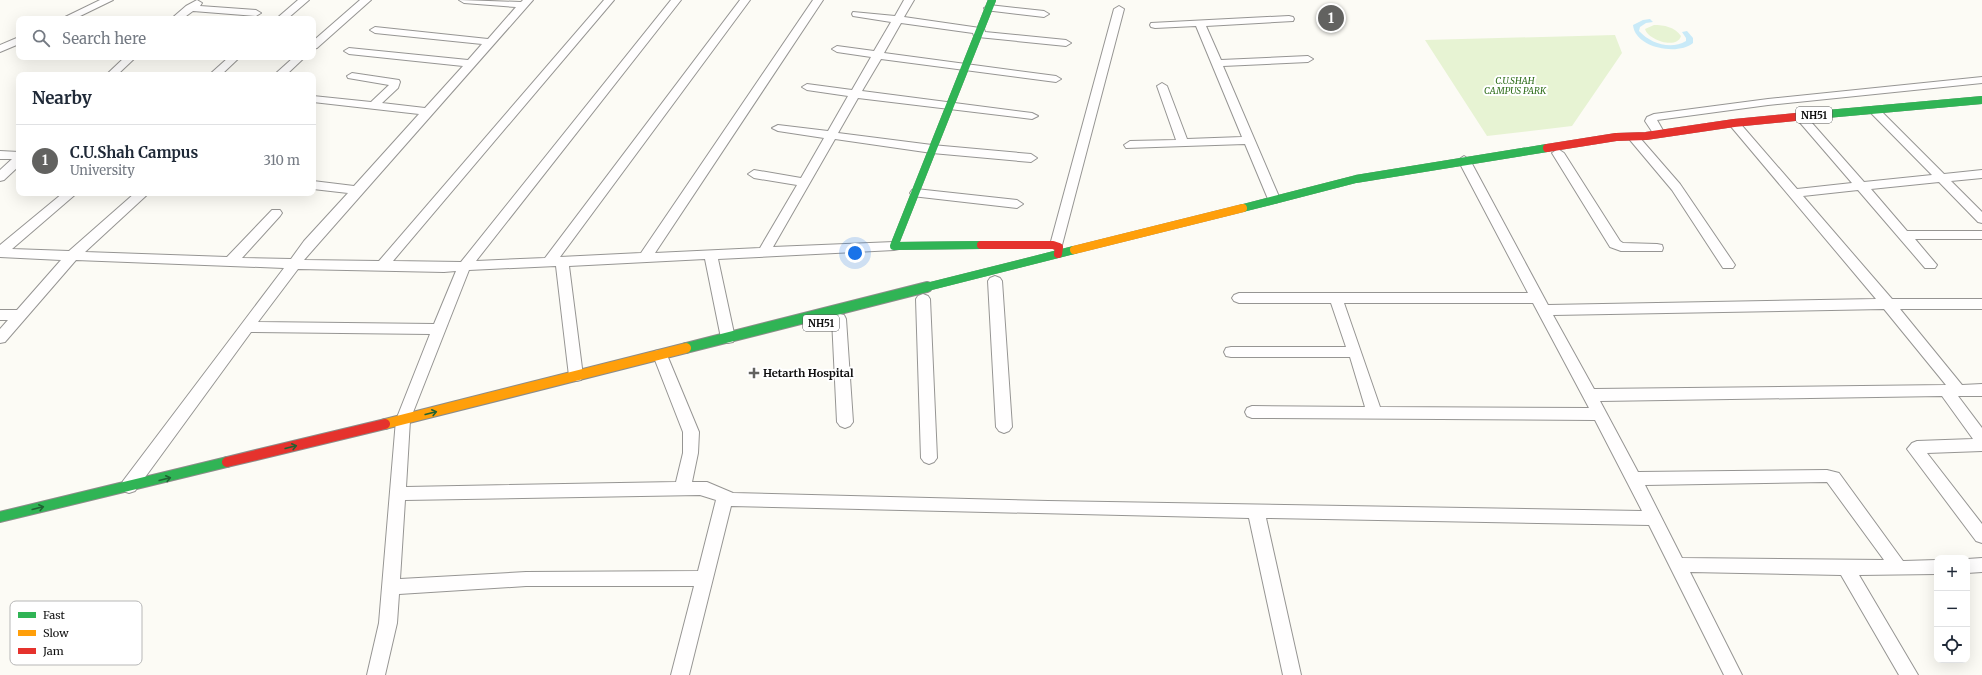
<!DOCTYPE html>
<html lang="en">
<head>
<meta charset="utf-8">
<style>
	:root { --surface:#fff; --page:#f2f2f3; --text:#1f2937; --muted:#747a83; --line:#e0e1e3; --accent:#626260 }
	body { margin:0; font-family:Merriweather,serif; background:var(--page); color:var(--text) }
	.controls { position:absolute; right:12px; bottom:12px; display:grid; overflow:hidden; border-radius:8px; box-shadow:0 4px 16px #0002 }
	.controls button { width:36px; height:36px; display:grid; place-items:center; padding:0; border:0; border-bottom:1px solid var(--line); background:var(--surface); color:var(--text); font:20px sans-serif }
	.you { position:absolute; left:855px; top:253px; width:14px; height:14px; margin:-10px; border:3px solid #fff; border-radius:50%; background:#1a73e8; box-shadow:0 0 0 6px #1a73e833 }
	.badge { display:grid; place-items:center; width:26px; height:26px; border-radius:50%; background:var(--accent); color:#fff; font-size:13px; font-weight:700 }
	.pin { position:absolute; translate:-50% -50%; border:2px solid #fff; box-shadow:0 1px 4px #0006 }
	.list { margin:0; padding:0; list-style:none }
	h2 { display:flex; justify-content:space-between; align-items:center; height:52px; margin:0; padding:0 16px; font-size:17px }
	h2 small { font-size:13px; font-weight:400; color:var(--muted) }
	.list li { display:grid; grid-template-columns:26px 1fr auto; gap:12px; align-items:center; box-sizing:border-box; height:72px; padding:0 16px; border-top:1px solid var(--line) }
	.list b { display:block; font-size:15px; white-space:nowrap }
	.list p { margin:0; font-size:13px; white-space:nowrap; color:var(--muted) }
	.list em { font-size:13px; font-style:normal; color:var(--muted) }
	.icon { flex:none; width:22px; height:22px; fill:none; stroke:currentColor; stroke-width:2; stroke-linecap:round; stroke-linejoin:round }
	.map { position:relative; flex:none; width:1982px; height:675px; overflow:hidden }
	.search { position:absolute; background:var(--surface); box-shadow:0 4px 16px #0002; left:16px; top:16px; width:300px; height:44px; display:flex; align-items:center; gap:10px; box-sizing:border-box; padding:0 14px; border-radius:8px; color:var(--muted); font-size:15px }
	.panel { position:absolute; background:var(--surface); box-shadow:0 4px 16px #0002; left:16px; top:72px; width:300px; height:124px; border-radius:8px }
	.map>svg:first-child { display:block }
</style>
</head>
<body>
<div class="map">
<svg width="1982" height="675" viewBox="0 0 1982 675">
	<rect width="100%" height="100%" fill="#fcfbf5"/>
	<!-- green -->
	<path fill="#e7f3d3" d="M 1654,25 C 1664,25 1675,27 1681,36 C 1677,50 1648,40 1645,29 Z
		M 1615,35 L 1622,53 L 1572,126 L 1487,136 L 1425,40 Z"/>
	<!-- water -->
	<path fill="#c9eaf8" d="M 1650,19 L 1653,22 L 1646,23 L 1640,27 L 1639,31 C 1651,44 1671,50 1686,41 L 1686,38 L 1682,32 L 1687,31 L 1693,38 L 1693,43 C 1678,56 1635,48 1633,25 L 1643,20 Z"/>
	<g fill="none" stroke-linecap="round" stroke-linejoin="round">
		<defs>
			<path id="street" d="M 100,0 L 113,0 L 74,19 L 61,19 Z
				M 197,0 L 202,3 L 200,6 L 256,10 L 261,13 L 256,16 L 193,11 L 182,19 L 171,19 L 186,6 Z
				M 298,0 L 309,0 L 287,19 L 276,19 Z
				M 360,0 L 371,0 L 317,48 L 313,49 L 313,41 Z
				M 459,0 L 521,2 L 523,0 L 533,0 L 304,260 L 379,261 L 604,0 L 614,0 L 393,261 L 461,262 L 671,0 L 681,0 L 476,261 L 545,258 L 740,0 L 750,0 L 560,257 L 641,253 L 813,0 L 823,0 L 655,253 L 760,248 L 797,185 L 754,178 L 748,174 L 754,170 L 801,178 L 824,138 L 778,131 L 772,128 L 778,125 L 828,131 L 848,96 L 807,90 L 802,87 L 807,84 L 852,90 L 871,57 L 837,52 L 832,49 L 837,46 L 874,51 L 891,22 L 853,16 L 852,14 L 853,12 L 895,16 L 904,0 L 914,0 L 904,17 L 980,28 L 984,29 L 985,32 L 1066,40 L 1071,43 L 1066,46 L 978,37 L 974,36 L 973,33 L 901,23 L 884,53 L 1056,76 L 1061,79 L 1056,82 L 881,59 L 862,91 L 1032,113 L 1038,116 L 1032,119 L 858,98 L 838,133 L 932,145 L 1031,154 L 1037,158 L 1031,162 L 932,153 L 835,139 L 773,247 L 894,242 L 899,243 L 900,246 L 899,249 L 894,250 L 718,259 L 735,338 L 733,342 L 728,343 L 723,342 L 721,338 L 705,259 L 569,266 L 583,376 L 581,380 L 576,381 L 571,380 L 569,376 L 556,266 L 469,270 L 410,420 L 406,487 L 676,482 L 683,453 L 683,432 L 653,355 L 655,351 L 660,350 L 665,351 L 667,355 L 699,432 L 698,453 L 692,482 L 707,482 L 733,493 L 1048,501 L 1642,511 L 1595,420 L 1252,418 L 1247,416 L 1245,412 L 1247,408 L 1252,406 L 1365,407 L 1350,357 L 1231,357 L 1226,356 L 1224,352 L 1226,348 L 1231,347 L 1346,347 L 1331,303 L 1239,303 L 1234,301 L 1232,298 L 1234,295 L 1239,293 L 1528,293 L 1458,160 L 1464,156 L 1470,160 L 1548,305 L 1876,299 L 1728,123 L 1730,121 L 1738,121 L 1797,189 L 1852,183 L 1796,118 L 1794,116 L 1800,113 L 1804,114 L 1864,182 L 1932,175 L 1869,111 L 1867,109 L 1869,107 L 1877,107 L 1944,174 L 1982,170 L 1982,178 L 1951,181 L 1982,212 L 1982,223 L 1978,222 L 1939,182 L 1871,189 L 1907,231 L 1982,231 L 1982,239 L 1915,239 L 1937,265 L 1935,268 L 1925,268 L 1858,190 L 1803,196 L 1892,299 L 1982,299 L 1982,309 L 1900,309 L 1962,385 L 1982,384 L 1982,396 L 1958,396 L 1982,428 L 1982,451 L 1927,453 L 1982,524 L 1982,543 L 1976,541 L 1907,449 L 1912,443 L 1917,441 L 1973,439 L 1942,396 L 1600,401 L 1638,472 L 1827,470 L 1839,473 L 1903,561 L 1937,560 L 1937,574 L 1859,575 L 1918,675 L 1899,675 L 1841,575 L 1690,572 L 1742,675 L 1724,675 L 1649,525 L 1266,518 L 1301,675 L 1283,675 L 1249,518 L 731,506 L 689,675 L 671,675 L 694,586 L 526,586 L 399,594 L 397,623 L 385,675 L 367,675 L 379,623 L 396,420 L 430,334 L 251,332 L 135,491 L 129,493 L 123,491 L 121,486 L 123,481 L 284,268 L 76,260 L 5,342 L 0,343 L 0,329 L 8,320 L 0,320 L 0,310 L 17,310 L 61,260 L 0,257 L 0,245 L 63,193 L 77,193 L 12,249 L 69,251 L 135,193 L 149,193 L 85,252 L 227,257 L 272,210 L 280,210 L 282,213 L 280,216 L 242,258 L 291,259 L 304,241 L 348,193 L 313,189 L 313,181 L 354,186 L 419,114 L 313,102 L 313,96 L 371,102 L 389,85 L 348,78 L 347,76 L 352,73 L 399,80 L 400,82 L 398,88 L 382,103 L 425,108 L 463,66 L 349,54 L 344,51 L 349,48 L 468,60 L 482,44 L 375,33 L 370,30 L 375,27 L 488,39 L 516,7 L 464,3 ZM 298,269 L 444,272 L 456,271 L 434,324 L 258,322 ZM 1344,303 L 1533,303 L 1589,408 L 1380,407 ZM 1884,309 L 1946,385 L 1594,389 L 1553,315 ZM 1827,482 L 1884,560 L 1682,558 L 1645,485 ZM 700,495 L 716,500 L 698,571 L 526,572 L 400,579 L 405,500 Z
				M 989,5 L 1044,11 L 1049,14 L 1044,17 L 985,10 L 984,8 Z
				M 1119,6 L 1124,9 L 1062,245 L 1061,248 L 1051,248 L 1050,245 L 1114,9 Z
				M 1289,16 L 1293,17 L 1294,19 L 1293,21 L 1206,26 L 1221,60 L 1308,56 L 1313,59 L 1308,62 L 1223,66 L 1280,199 L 1278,202 L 1274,203 L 1268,199 L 1245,144 L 1126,148 L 1124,145 L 1130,141 L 1176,140 L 1157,86 L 1162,83 L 1167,86 L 1187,139 L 1242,137 L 1196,26 L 1155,28 L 1151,27 L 1150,25 L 1151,23 Z
				M 19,37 L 19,44 L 0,52 L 0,45 Z
				M 125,57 L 136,57 L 117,75 L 106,75 Z
				M 229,57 L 240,57 L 221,75 L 209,75 Z
				M 294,57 L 305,57 L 286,75 L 274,75 Z
				M 1982,77 L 1982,83 L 1768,105 L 1657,120 L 1665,134 L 1659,137 L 1655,136 L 1645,121 L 1647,117 L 1654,114 L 1768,99 Z
				M 1636,136 L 1640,138 L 1680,184 L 1733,262 L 1735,265 L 1733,268 L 1723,268 L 1672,190 L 1630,140 Z
				M 1558,149 L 1564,153 L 1620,241 L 1623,243 L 1657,244 L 1662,245 L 1663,248 L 1662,251 L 1621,251 L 1610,247 L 1552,153 Z
				M 0,151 L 19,152 L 19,166 L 4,180 L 0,181 L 0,170 L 12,159 L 0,159 Z
				M 916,189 L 1017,200 L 1023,204 L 1017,208 L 912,196 L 910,193 L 912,190 Z
				M 995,276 L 1000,278 L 1002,281 L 1012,427 L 1009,431 L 1004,433 L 999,431 L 996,427 L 988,281 L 990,278 Z
				M 923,294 L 928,296 L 930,299 L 937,458 L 934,462 L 929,464 L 924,462 L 921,458 L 916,299 L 918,296 Z
				M 839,314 L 844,315 L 846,319 L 853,422 L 850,426 L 845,428 L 840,426 L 837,422 L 832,319 L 834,315 Z
				M 1982,558 L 1982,572 L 1967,573 L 1967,559 Z"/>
			<path id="fast-far1" d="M 1805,116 L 1982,100
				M 1243,208 L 1356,179 L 1547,148
				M 981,245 L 894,246 L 992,0
				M 923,288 L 1074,250"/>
			<path id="fast" d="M 686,348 L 927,287
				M 0,517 L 227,462"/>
			<path id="slow-far1" d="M 1074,250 L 1243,208"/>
			<path id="slow" d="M 385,424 L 686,348"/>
			<path id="jam-far1" d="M 1547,148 L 1616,137 L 1646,136 L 1734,123 L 1805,116
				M 981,245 L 1053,245 L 1059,247 L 1058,254"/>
			<path id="jam" d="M 227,462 L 385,424"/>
		</defs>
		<!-- street casing -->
		<use href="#street" stroke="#969593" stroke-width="2"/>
		<!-- fast-far1 casing -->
		<use href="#fast-far1" stroke="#8c8c89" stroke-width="8"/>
		<!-- fast casing -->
		<use href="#fast" stroke="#8c8c89" stroke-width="12"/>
		<!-- slow-far1 casing -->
		<use href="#slow-far1" stroke="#8c8c89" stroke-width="8"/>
		<!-- slow casing -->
		<use href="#slow" stroke="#8c8c89" stroke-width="12"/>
		<!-- jam-far1 casing -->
		<use href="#jam-far1" stroke="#8c8c89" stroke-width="8"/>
		<!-- jam casing -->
		<use href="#jam" stroke="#8c8c89" stroke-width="12"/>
		<!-- street -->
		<use href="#street" fill="#fffefe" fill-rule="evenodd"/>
		<!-- fast-far1 -->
		<use href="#fast-far1" stroke="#30b455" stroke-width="8"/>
		<!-- fast -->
		<use href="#fast" stroke="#30b455" stroke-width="10"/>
		<!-- slow-far1 -->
		<use href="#slow-far1" stroke="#ff9f0a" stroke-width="8"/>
		<!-- slow -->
		<use href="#slow" stroke="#ff9f0a" stroke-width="10"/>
		<!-- jam-far1 -->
		<use href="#jam-far1" stroke="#e5322d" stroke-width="8"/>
		<!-- jam -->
		<use href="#jam" stroke="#e5322d" stroke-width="10"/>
	</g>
	<!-- one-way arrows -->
	<defs><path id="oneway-shaft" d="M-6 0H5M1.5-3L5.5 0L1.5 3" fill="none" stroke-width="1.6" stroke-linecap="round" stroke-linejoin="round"/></defs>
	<g stroke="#206232">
		<use href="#oneway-shaft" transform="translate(431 413) rotate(-14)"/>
		<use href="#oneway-shaft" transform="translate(291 447) rotate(-14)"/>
		<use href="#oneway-shaft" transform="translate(165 479) rotate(-14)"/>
		<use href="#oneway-shaft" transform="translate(38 508) rotate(-14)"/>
	</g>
	<!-- markers -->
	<path fill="#626260" stroke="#fff" stroke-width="1.5" d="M752 367h4v4h4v4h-4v4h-4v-4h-4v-4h4z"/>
	<g text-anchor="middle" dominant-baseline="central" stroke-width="4" stroke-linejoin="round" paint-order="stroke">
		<!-- far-park labels -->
		<g font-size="9" font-style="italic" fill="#2e6d1a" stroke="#fff">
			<text x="1515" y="80">C.U.SHAH<tspan x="1515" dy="10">CAMPUS PARK</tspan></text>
		</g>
		<!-- shield labels -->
		<g fill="#fff" stroke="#575757" stroke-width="1">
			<rect x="1796" y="107" width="36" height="16" rx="3"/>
			<rect x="803" y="315" width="36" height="16" rx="3"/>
		</g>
		<g font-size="10" font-weight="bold" fill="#0f0f0f">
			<text x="1814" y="115">NH51</text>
			<text x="821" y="323">NH51</text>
		</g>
		<!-- poi labels -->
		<g font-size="11" font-weight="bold" fill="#0f0f0f" stroke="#fff" text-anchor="start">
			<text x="763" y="373">Hetarth Hospital</text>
		</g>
	</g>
	<!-- legend -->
	<rect x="10" y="601" width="132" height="64" rx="6" fill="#fff" stroke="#b7b7b7" stroke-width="1"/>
	<rect x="18" y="612" width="18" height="6" fill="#30b455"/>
	<rect x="18" y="630" width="18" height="6" fill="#ff9f0a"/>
	<rect x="18" y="648" width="18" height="6" fill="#e5322d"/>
	<g font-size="11" fill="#0f0f0f">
		<text x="43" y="619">Fast</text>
		<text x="43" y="637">Slow</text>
		<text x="43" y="655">Jam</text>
	</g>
</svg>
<div class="controls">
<button>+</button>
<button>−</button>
<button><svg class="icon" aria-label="locate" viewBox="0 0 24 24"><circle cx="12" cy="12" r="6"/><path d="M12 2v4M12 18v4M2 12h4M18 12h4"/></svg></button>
</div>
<div class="you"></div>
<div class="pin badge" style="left:1331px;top:18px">1</div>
<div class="search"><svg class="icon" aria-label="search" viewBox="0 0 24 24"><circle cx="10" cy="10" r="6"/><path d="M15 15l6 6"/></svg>Search here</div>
<section class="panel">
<h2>Nearby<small></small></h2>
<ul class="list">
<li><span class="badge">1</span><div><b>C.U.Shah Campus</b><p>University</p></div><em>310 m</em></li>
</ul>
</section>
</div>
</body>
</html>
